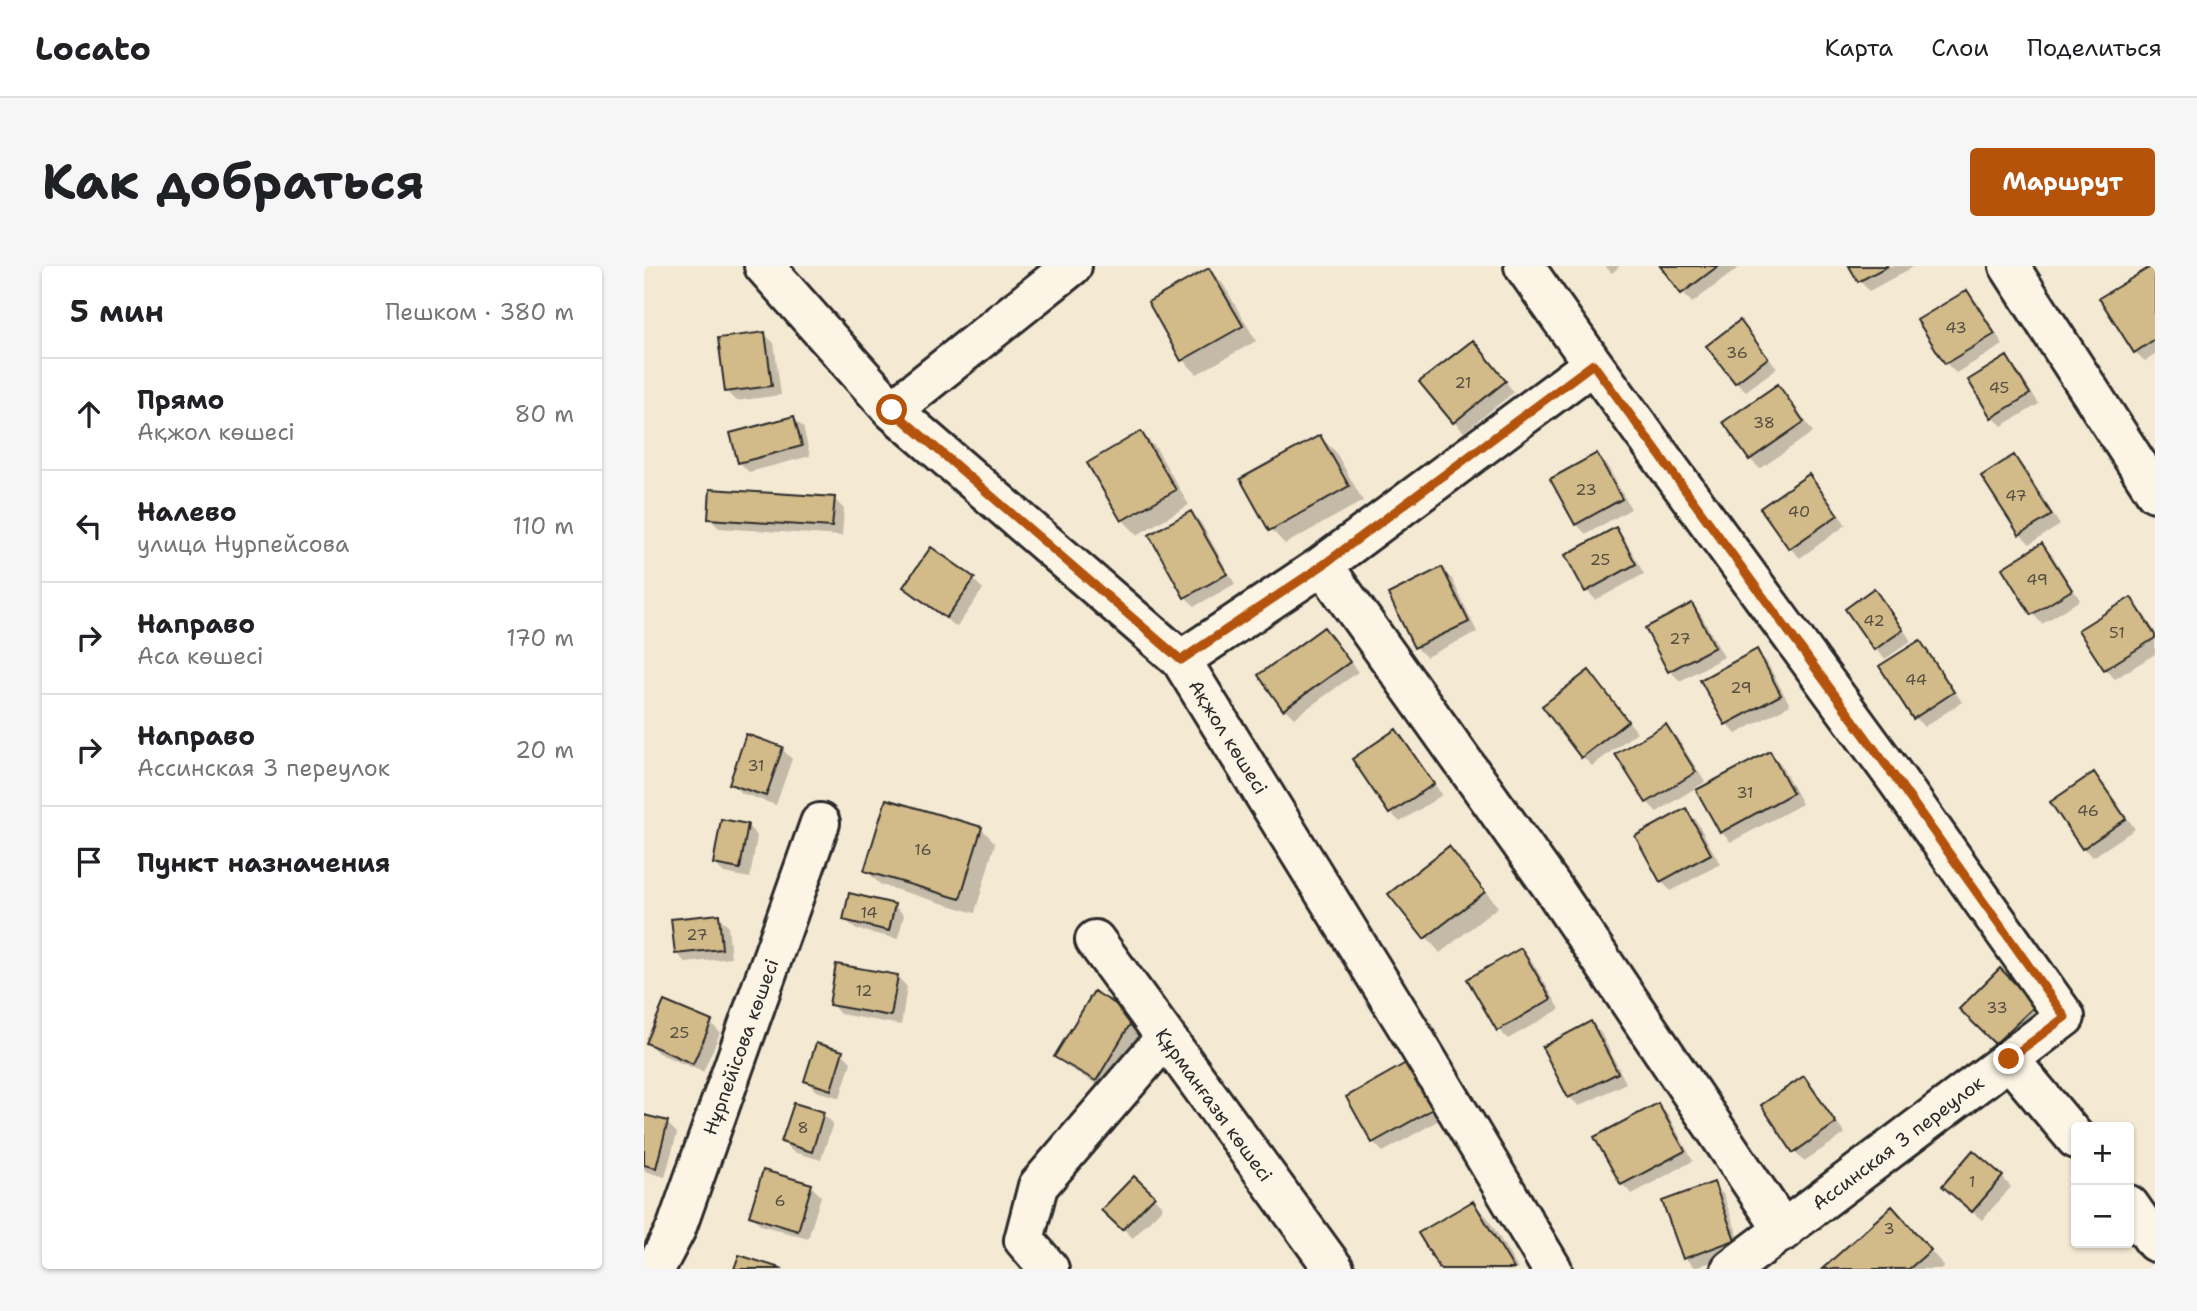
<!DOCTYPE html>
<html lang="ru">
<head>
<meta charset="utf-8">
<style>
	:root { --surface:#fff; --page:#f6f6f6; --text:#202124; --muted:#757577; --line:#e0e0e0; --accent:#b45309 }
	body { margin:0; font-family:"Shantell Sans",sans-serif; background:var(--page); color:var(--text) }
	.controls { position:absolute; right:21px; bottom:21px; display:grid; overflow:hidden; border-radius:7px; box-shadow:0 2px 5px #0004 }
	.controls button { width:63px; height:63px; display:grid; place-items:center; padding:0; border:0; border-bottom:2px solid var(--line); background:var(--surface); color:var(--text); font:35px sans-serif }
	.stop { position:absolute; width:21px; height:21px; margin:-16px; border:5px solid #b45309; border-radius:50%; background:#fff }
	.stop.end { background:#b45309; border-color:#fff; box-shadow:0 2px 7px #0008 }
	.list { margin:0; padding:0; list-style:none }
	h2 { display:flex; justify-content:space-between; align-items:center; height:91px; margin:0; padding:0 28px; font-size:30px }
	h2 small { font-size:23px; font-weight:400; color:var(--muted) }
	.list li { display:grid; grid-template-columns:46px 1fr auto; gap:21px; align-items:center; box-sizing:border-box; height:112px; padding:0 28px; border-top:2px solid var(--line) }
	.list b { display:block; font-size:26px; white-space:nowrap }
	.list p { margin:0; font-size:23px; white-space:nowrap; color:var(--muted) }
	.list em { font-size:23px; font-style:normal; color:var(--muted) }
	.icon { flex:none; width:38px; height:38px; fill:none; stroke:currentColor; stroke-width:2; stroke-linecap:round; stroke-linejoin:round }
	.map { position:relative; flex:none; width:1511px; height:1003px; overflow:hidden; border-radius:7px }
	header { display:flex; align-items:center; gap:42px; box-sizing:border-box; height:98px; padding:0 35px; background:var(--surface); border-bottom:2px solid var(--line) }
	header strong { font-size:33px }
	nav { display:flex; gap:38px; margin-inline-start:auto; font-size:24px }
	.intro { display:flex; align-items:center; justify-content:space-between; box-sizing:border-box; height:168px; padding:0 42px }
	h1 { margin:0; font-size:49px }
	.button { padding:18px 32px; border-radius:7px; background:var(--accent); color:#fff; font-size:24px; font-weight:700 }
	main { display:flex; gap:42px; padding:0 42px }
	aside { flex:1; background:var(--surface); border-radius:7px; box-shadow:0 2px 5px #0004 }
	.map>svg:first-child { display:block }
</style>
</head>
<body>
<header>
<strong>Locato</strong>
<nav><a>Карта</a><a>Слои</a><a>Поделиться</a></nav>
</header>
<div class="intro"><h1>Как добраться</h1><a class="button">Маршрут</a></div>
<main>
<aside>
<h2>5 мин<small>Пешком · 380 m</small></h2>
<ul class="list">
<li><svg class="icon" aria-label="ahead" viewBox="0 0 24 24"><path d="M12 20V5M6 11l6-6 6 6"/></svg><div><b>Прямо</b><p>Ақжол көшесі</p></div><em>80 m</em></li>
<li><svg class="icon" aria-label="left" viewBox="0 0 24 24"><path d="M17 20v-9H6M10 6l-5 5 5 5"/></svg><div><b>Налево</b><p>улица Нурпейсова</p></div><em>110 m</em></li>
<li><svg class="icon" aria-label="right" viewBox="0 0 24 24"><path d="M7 20v-9h11M14 6l5 5-5 5"/></svg><div><b>Направо</b><p>Аса көшесі</p></div><em>170 m</em></li>
<li><svg class="icon" aria-label="right" viewBox="0 0 24 24"><path d="M7 20v-9h11M14 6l5 5-5 5"/></svg><div><b>Направо</b><p>Ассинская 3 переулок</p></div><em>20 m</em></li>
<li><svg class="icon" aria-label="arrive" viewBox="0 0 24 24"><path d="M6 21V4h12l-3 4 3 4H6"/></svg><div><b>Пункт назначения</b></div></li>
</ul>
</aside>
<div class="map">
<svg width="1511" height="1003" viewBox="0 0 1511 1003">
	<rect width="100%" height="100%" fill="#f4e9d3"/>
	<filter id="ink" filterUnits="userSpaceOnUse"><feTurbulence type="fractalNoise" baseFrequency=".0143" numOctaves="2"/><feDisplacementMap in="SourceGraphic" scale="14" xChannelSelector="R" yChannelSelector="G"/><feConvolveMatrix kernelMatrix="1 2 1 2 8 2 1 2 1" color-interpolation-filters="sRGB"/></filter>
	<g filter="url(#ink)">
		<!-- shadow -->
		<path fill="#0003" d="M 961,0 L 976,0 L 968,7 Z
			M 1018,0 L 1097,0 L 1048,37 Z
			M 1207,0 L 1271,0 L 1225,25 L 1216,15 Z
			M 1511,0 L 1511,89 L 1501,95 L 1491,86 Z
			M 565,4 L 579,18 L 612,75 L 553,108 L 539,94 Z
			M 1323,26 L 1333,36 L 1359,79 L 1312,107 L 1302,97 L 1276,54 Z
			M 1105,66 L 1133,102 L 1102,125 L 1092,116 Z
			M 120,68 L 130,77 L 137,129 L 92,135 L 82,125 Z
			M 838,86 L 870,126 L 820,166 L 810,156 Z
			M 1362,92 L 1372,102 L 1395,138 L 1358,160 L 1349,151 Z
			M 1134,120 L 1144,130 L 1169,166 L 1116,203 L 1106,193 Z
			M 149,152 L 159,161 L 166,190 L 105,206 L 95,196 Z
			M 497,167 L 512,182 L 545,239 L 493,269 L 479,254 L 446,198 Z
			M 676,171 L 691,185 L 719,235 L 641,278 L 627,263 Z
			M 953,189 L 963,199 L 987,243 L 942,268 L 932,258 Z
			M 1370,191 L 1380,201 L 1416,259 L 1386,278 L 1376,268 Z
			M 1165,210 L 1175,220 L 1202,259 L 1156,292 L 1146,282 Z
			M 190,233 L 200,243 L 198,270 L 75,262 L 66,253 Z
			M 547,247 L 557,257 L 591,318 L 551,340 L 541,331 Z
			M 971,264 L 981,273 L 1000,308 L 952,334 L 942,324 Z
			M 1398,280 L 1408,289 L 1436,334 L 1398,358 L 1389,348 Z
			M 798,304 L 808,313 L 833,366 L 782,391 L 772,381 Z
			M 329,313 L 339,323 L 313,361 L 271,331 L 261,321 Z
			M 1230,325 L 1240,334 L 1267,375 L 1241,393 L 1231,383 L 1203,343 Z
			M 1486,333 L 1496,343 L 1511,366 L 1511,388 L 1471,413 L 1461,403 L 1437,364 Z
			M 1047,339 L 1057,349 L 1080,391 L 1036,415 L 1026,405 Z
			M 680,363 L 714,406 L 650,452 L 641,443 Z
			M 1275,376 L 1285,386 L 1318,436 L 1280,461 L 1271,451 Z
			M 1112,386 L 1122,395 L 1146,439 L 1092,468 L 1083,458 L 1059,414 Z
			M 945,406 L 993,466 L 948,500 L 938,490 Z
			M 1022,460 L 1032,470 L 1061,516 L 1013,546 L 1003,536 Z
			M 752,465 L 762,475 L 798,529 L 756,556 L 747,547 Z
			M 138,483 L 148,493 L 132,539 L 97,527 L 87,517 Z
			M 1126,487 L 1136,497 L 1158,538 L 1087,576 L 1077,566 Z
			M 1450,508 L 1460,518 L 1491,563 L 1449,591 L 1439,582 Z
			M 1042,544 L 1052,554 L 1076,598 L 1027,625 L 1017,615 Z
			M 104,560 L 113,570 L 106,612 L 80,607 L 71,598 Z
			M 337,562 L 351,577 L 331,647 L 237,619 L 222,605 Z
			M 805,583 L 819,597 L 854,641 L 796,687 L 747,628 Z
			M 250,639 L 260,649 L 254,673 L 211,663 L 201,653 Z
			M 74,650 L 84,660 L 87,692 L 42,697 L 32,687 Z
			M 877,684 L 887,694 L 916,743 L 864,773 L 855,764 Z
			M 1356,705 L 1400,749 L 1362,787 L 1317,743 Z
			M 254,711 L 263,721 L 257,759 L 196,748 L 187,738 Z
			M 450,728 L 500,761 L 462,824 L 422,800 L 413,791 Z
			M 67,757 L 76,767 L 59,806 L 14,787 L 4,777 Z
			M 947,758 L 957,767 L 982,817 L 935,840 L 925,831 Z
			M 198,787 L 207,796 L 196,832 L 172,825 L 162,815 Z
			M 762,799 L 772,809 L 797,853 L 739,886 L 729,876 L 704,831 Z
			M 1160,812 L 1170,822 L 1201,868 L 1160,895 L 1150,886 Z
			M 1014,839 L 1024,849 L 1049,895 L 988,928 L 978,918 Z
			M 179,848 L 189,857 L 177,894 L 149,886 L 139,876 Z
			M 0,851 L 23,857 L 33,867 L 21,911 L 0,905 Z
			M 1358,911 L 1367,921 L 1338,954 L 1310,930 Z
			M 490,912 L 519,941 L 489,972 L 459,943 Z
			M 1069,918 L 1079,928 L 1099,984 L 1051,1002 L 1041,992 Z
			M 167,920 L 177,930 L 164,973 L 117,959 L 107,949 Z
			M 829,937 L 844,952 L 874,1003 L 798,1003 Z
			M 1263,957 L 1300,1000 L 1296,1003 L 1180,1003 Z"/>
		<!-- building -->
		<path fill="#d2ba89" stroke="#2b2b2b" stroke-width="2" d="M 1016,0 L 1074,0 L 1037,28 Z
			M 1205,0 L 1244,0 L 1214,16 Z
			M 1508,0 L 1511,0 L 1511,73 L 1490,87 L 1455,32 Z
			M 565,2 L 599,60 L 537,95 L 504,36 Z
			M 1323,24 L 1351,68 L 1301,98 L 1273,54 Z
			M 1096,54 L 1124,92 L 1091,117 L 1062,80 Z
			M 121,66 L 128,120 L 81,126 L 74,72 Z
			M 829,74 L 862,115 L 809,157 L 775,116 Z
			M 1363,90 L 1386,128 L 1347,152 L 1324,114 Z
			M 1134,118 L 1160,156 L 1105,194 L 1079,156 Z
			M 150,150 L 158,180 L 94,197 L 86,167 Z
			M 497,165 L 532,224 L 477,255 L 443,197 Z
			M 676,169 L 705,220 L 625,265 L 596,213 Z
			M 953,187 L 978,233 L 931,259 L 906,213 Z
			M 1370,189 L 1408,249 L 1375,269 L 1337,210 Z
			M 1165,208 L 1194,249 L 1145,283 L 1116,242 Z
			M 66,223 L 191,231 L 188,261 L 64,253 Z
			M 547,245 L 583,308 L 540,332 L 505,269 Z
			M 972,261 L 992,298 L 941,326 L 921,289 Z
			M 1398,277 L 1428,324 L 1387,349 L 1358,302 Z
			M 287,281 L 331,312 L 302,352 L 259,321 Z
			M 798,301 L 825,356 L 770,382 L 744,328 Z
			M 1230,322 L 1259,364 L 1230,384 L 1201,343 Z
			M 1487,331 L 1511,369 L 1511,372 L 1460,404 L 1434,364 Z
			M 1048,337 L 1071,381 L 1024,406 L 1001,362 Z
			M 680,361 L 706,396 L 639,444 L 614,409 Z
			M 1276,374 L 1310,426 L 1269,453 L 1235,400 Z
			M 1113,383 L 1137,429 L 1081,459 L 1056,414 Z
			M 945,404 L 984,455 L 937,492 L 898,440 Z
			M 1022,458 L 1052,506 L 1002,537 L 971,488 Z
			M 752,463 L 790,518 L 745,548 L 708,493 Z
			M 102,468 L 139,481 L 122,530 L 85,518 Z
			M 1126,485 L 1149,527 L 1076,567 L 1052,524 Z
			M 1450,506 L 1482,553 L 1438,583 L 1406,536 Z
			M 242,533 L 338,561 L 316,633 L 220,605 Z
			M 1042,542 L 1067,588 L 1016,616 L 991,570 Z
			M 77,553 L 104,558 L 96,603 L 69,598 Z
			M 805,580 L 841,626 L 780,673 L 744,628 Z
			M 205,627 L 251,638 L 245,665 L 199,654 Z
			M 75,648 L 78,683 L 31,688 L 27,653 Z
			M 877,682 L 907,733 L 853,765 L 823,713 Z
			M 192,698 L 254,709 L 247,750 L 185,739 Z
			M 1356,702 L 1392,739 L 1351,778 L 1315,743 Z
			M 450,725 L 491,750 L 452,815 L 410,791 Z
			M 20,735 L 68,755 L 49,798 L 2,777 Z
			M 947,755 L 974,807 L 924,832 L 898,781 Z
			M 172,777 L 199,785 L 187,824 L 160,815 Z
			M 762,797 L 789,843 L 728,877 L 702,831 Z
			M 1160,810 L 1192,857 L 1149,887 L 1117,839 Z
			M 150,837 L 180,846 L 168,886 L 137,876 Z
			M 1014,837 L 1041,885 L 977,919 L 950,871 Z
			M 0,849 L 24,855 L 12,902 L 0,899 Z
			M 1329,884 L 1359,910 L 1328,946 L 1298,920 Z
			M 119,904 L 168,918 L 154,965 L 105,950 Z
			M 490,910 L 511,930 L 478,964 L 457,944 Z
			M 1070,916 L 1091,974 L 1039,993 L 1018,935 Z
			M 829,935 L 870,1003 L 796,1003 L 774,967 Z
			M 1248,940 L 1287,984 L 1265,1003 L 1178,1003 Z
			M 95,989 L 139,1003 L 90,1003 Z"/>
		<g fill="none" stroke-linecap="round" stroke-linejoin="round">
			<defs>
				<path id="minor" d="M 120,0 L 248,144 L 537,394 L 764,762 L 908,1003
					M 880,0 L 949,98 L 1253,514 L 1421,751 L 1087,1003
					M 1365,0 L 1511,226
					M 248,144 L 428,0
					M 679,299 L 911,625 L 1140,965
					M 537,394 L 679,299 L 949,98
					M 451,674 L 690,1003
					M 1365,793 L 1432,873
					M 1485,939 L 1511,976
					M 11,1003 L 32,963 L 176,557
					M 405,1003 L 380,974 L 394,920 L 521,772"/>
			</defs>
			<!-- minor casing -->
			<use href="#minor" stroke="#2b2b2b" stroke-width="44"/>
			<!-- minor -->
			<use href="#minor" stroke="#fcf5e5" stroke-width="38"/>
		</g>
	</g>
	<g fill="none" stroke-linecap="round" stroke-linejoin="round" filter="url(#ink)">
		<!-- route -->
		<path stroke="#b45309" stroke-width="9" d="M 248,144 L 537,394 L 679,299 L 949,98 L 1253,514 L 1421,751 L 1365,793"/>
	</g>
	<g text-anchor="middle" dominant-baseline="central" stroke-width="6" stroke-linejoin="round" paint-order="stroke">
		<!-- number labels -->
		<g font-size="16" fill="#554f42">
			<text x="1312" y="61">43</text>
			<text x="1093" y="86">36</text>
			<text x="819" y="116">21</text>
			<text x="1355" y="121">45</text>
			<text x="1120" y="156">38</text>
			<text x="942" y="223">23</text>
			<text x="1372" y="229">47</text>
			<text x="1155" y="245">40</text>
			<text x="956" y="293">25</text>
			<text x="1393" y="313">49</text>
			<text x="1230" y="354">42</text>
			<text x="1473" y="366">51</text>
			<text x="1036" y="372">27</text>
			<text x="1272" y="413">44</text>
			<text x="1097" y="421">29</text>
			<text x="112" y="499">31</text>
			<text x="1101" y="526">31</text>
			<text x="1444" y="544">46</text>
			<text x="279" y="583">16</text>
			<text x="225" y="646">14</text>
			<text x="53" y="668">27</text>
			<text x="220" y="724">12</text>
			<text x="1353" y="741">33</text>
			<text x="35" y="766">25</text>
			<text x="159" y="861">8</text>
			<text x="1328" y="915">1</text>
			<text x="136" y="934">6</text>
			<text x="1245" y="962">3</text>
		</g>
		<!-- street labels -->
		<g font-size="19" fill="#2b2b2b" stroke="#fcf5e5">
			<text transform="translate(584 471) rotate(58)">Ақжол көшесі</text>
			<text transform="translate(97 781) rotate(-70)">Нұрпейісова көшесі</text>
			<text transform="translate(570 839) rotate(54)">Құрманғазы көшесі</text>
			<text transform="translate(1254 877) rotate(-37)">Ассинская 3 переулок</text>
		</g>
	</g>
</svg>
<div class="controls">
<button>+</button>
<button>−</button>
</div>
<div class="stop" style="left:248px;top:144px"></div>
<div class="stop end" style="left:1365px;top:793px"></div>
</div>
</main>
</body>
</html>
